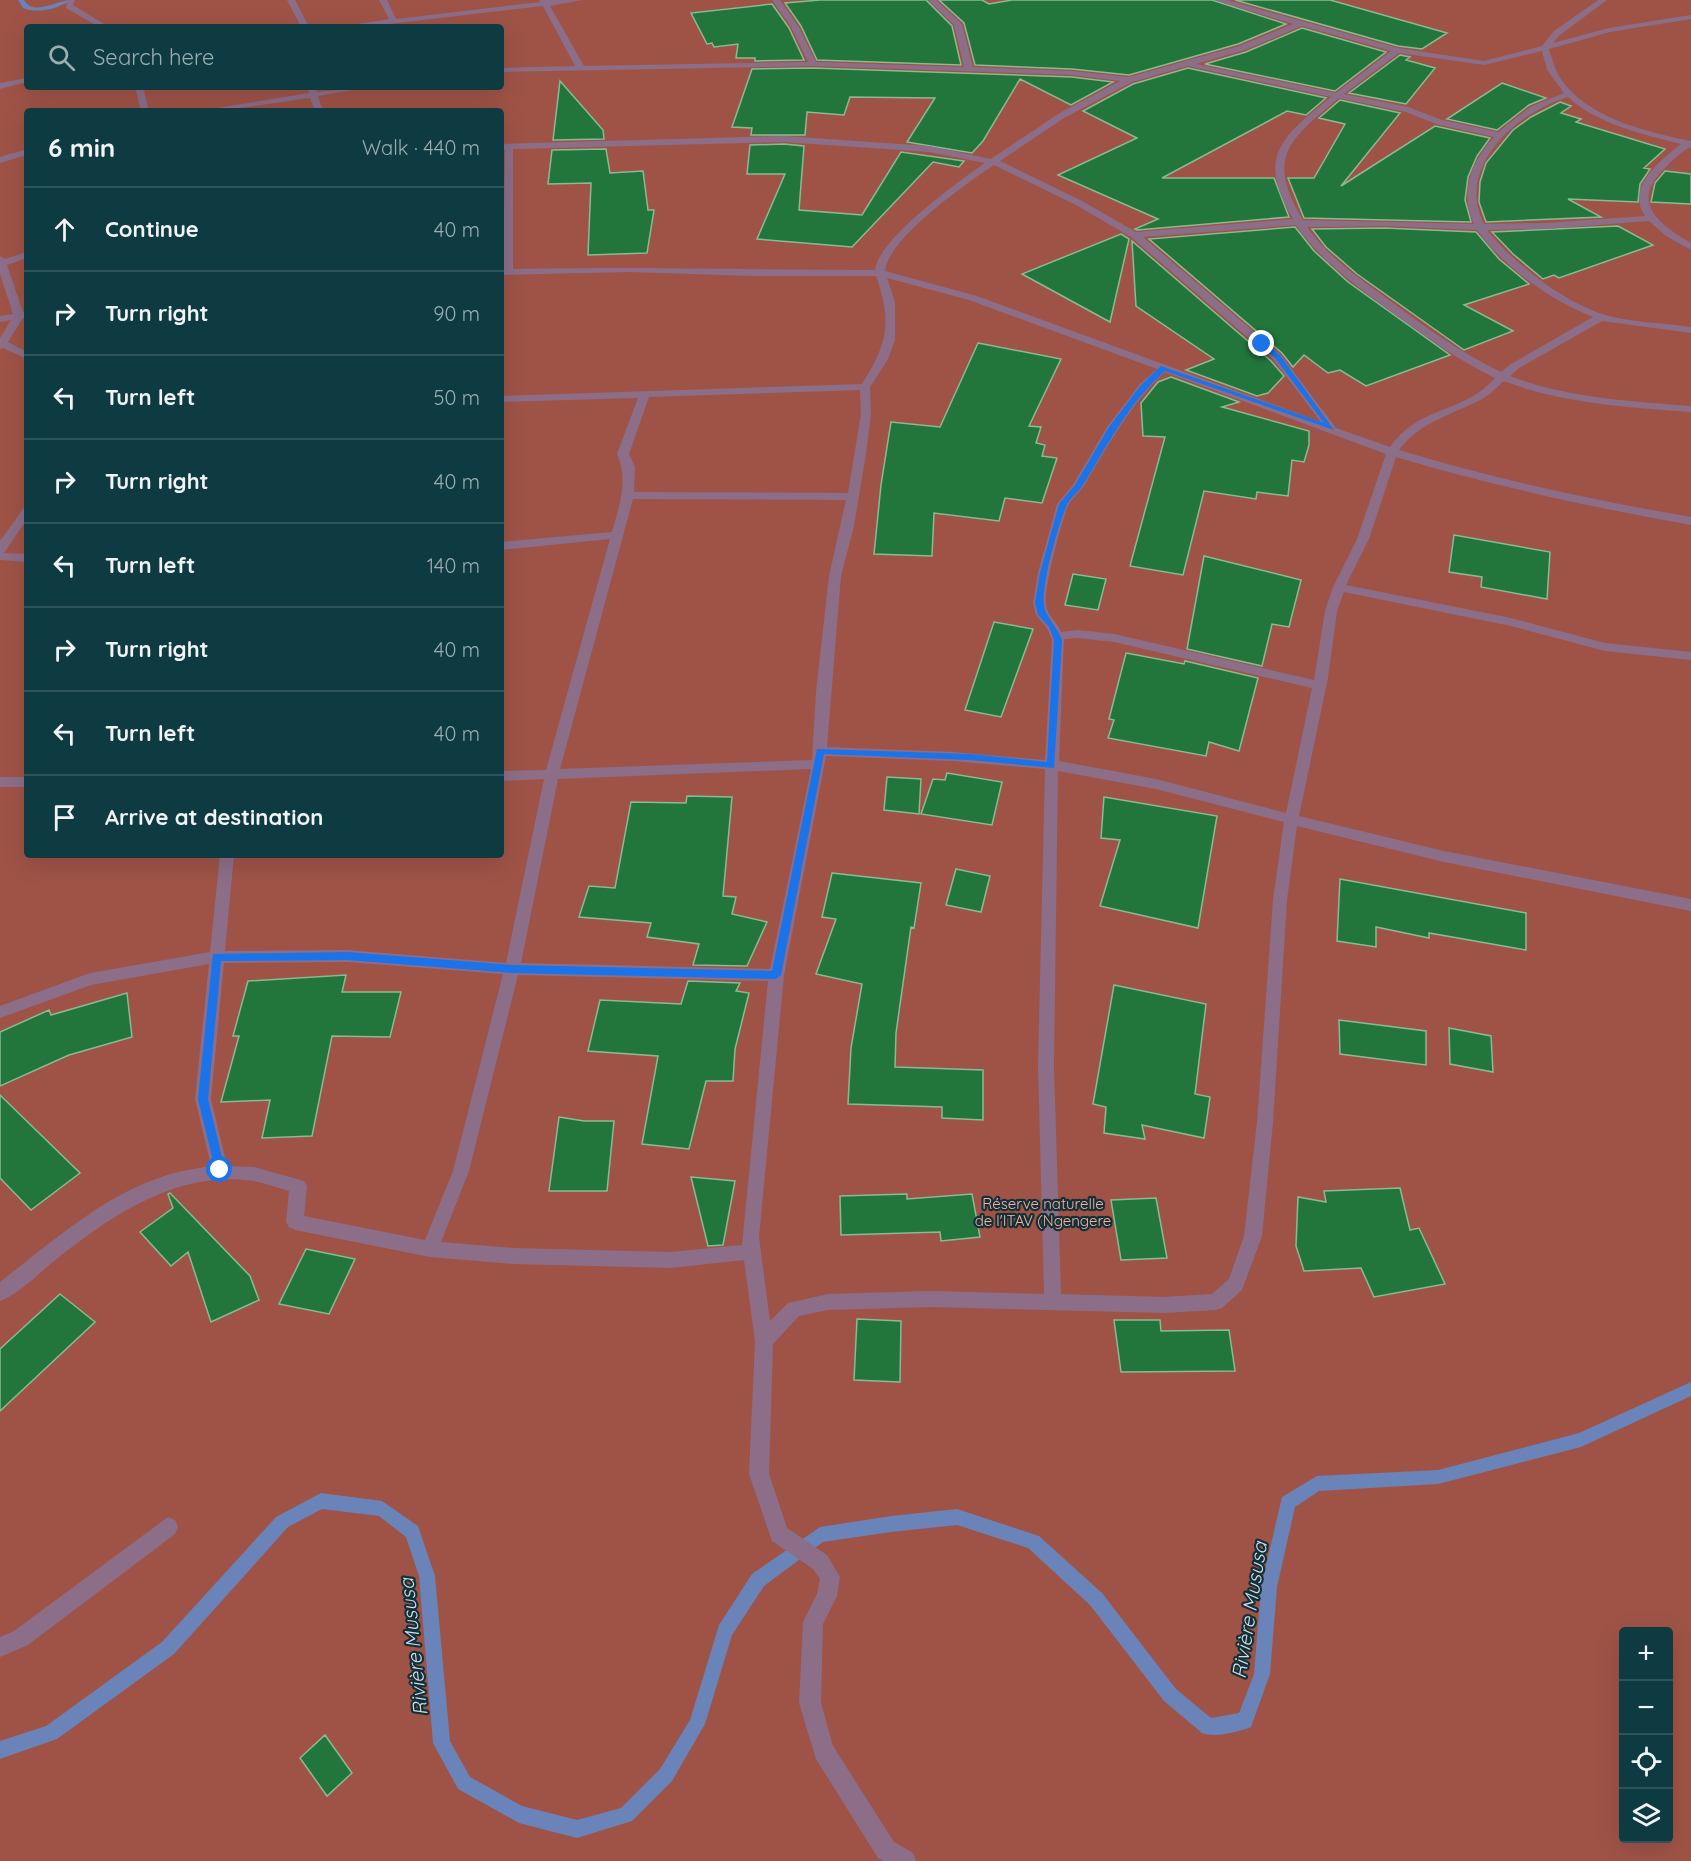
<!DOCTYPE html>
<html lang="en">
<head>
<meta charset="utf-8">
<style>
	:root { --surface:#0e3a41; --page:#1c454c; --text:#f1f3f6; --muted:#9badb1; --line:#2e545a }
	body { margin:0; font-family:Quicksand,sans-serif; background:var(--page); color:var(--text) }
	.controls { position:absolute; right:18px; bottom:18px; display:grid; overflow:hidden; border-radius:6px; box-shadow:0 6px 24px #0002 }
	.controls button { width:54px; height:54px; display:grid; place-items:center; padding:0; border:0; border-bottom:2px solid var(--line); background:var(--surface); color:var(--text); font:30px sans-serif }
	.stop { position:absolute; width:18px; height:18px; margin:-14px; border:4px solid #1a73e8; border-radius:50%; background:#fff }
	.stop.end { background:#1a73e8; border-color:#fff; box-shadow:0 2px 6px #0008 }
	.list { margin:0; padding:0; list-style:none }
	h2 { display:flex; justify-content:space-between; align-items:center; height:78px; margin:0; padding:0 24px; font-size:26px }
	h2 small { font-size:20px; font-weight:400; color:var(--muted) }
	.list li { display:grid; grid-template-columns:39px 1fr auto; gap:18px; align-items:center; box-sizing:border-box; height:84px; padding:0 24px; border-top:2px solid var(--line) }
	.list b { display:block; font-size:22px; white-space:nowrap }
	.list em { font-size:20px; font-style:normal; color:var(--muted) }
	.icon { flex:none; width:33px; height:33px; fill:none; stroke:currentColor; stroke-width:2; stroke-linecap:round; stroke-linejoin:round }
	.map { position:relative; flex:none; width:1691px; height:1861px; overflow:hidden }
	.search { position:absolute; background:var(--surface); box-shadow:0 6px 24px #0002; left:24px; top:24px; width:480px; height:66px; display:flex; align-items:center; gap:15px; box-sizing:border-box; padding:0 21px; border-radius:6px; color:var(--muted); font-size:22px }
	.panel { position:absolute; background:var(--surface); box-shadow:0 6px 24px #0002; left:24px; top:108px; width:480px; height:750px; border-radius:6px }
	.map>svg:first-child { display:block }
</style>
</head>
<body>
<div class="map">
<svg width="1691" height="1861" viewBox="0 0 1691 1861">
	<rect width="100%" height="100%" fill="#134e57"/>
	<!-- green -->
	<path fill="#9f5347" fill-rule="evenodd" d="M 0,0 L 1691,0 L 1691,1861 L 0,1861 ZM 27,27 L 501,27 L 501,87 L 27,87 ZM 27,111 L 501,111 L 501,855 L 27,855 ZM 1624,1632 L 1668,1632 L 1668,1838 L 1624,1838 Z"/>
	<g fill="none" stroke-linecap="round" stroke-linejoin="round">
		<!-- stream -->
		<path fill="#6a83b8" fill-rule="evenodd" d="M 18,0 L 24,0 C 34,17 56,0 71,0 C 57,9 39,14 23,8 Z
			M 1691,1382 L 1691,1396 L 1581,1447 L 1438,1484 L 1319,1491 L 1295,1507 L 1277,1587 L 1270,1674 L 1251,1727 C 1239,1732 1214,1738 1202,1733 L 1164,1701 L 1090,1605 L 1028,1548 L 957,1525 L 891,1532 L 823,1542 L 764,1586 L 732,1635 L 705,1724 L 672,1781 L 632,1821 L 577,1838 L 519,1823 L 458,1789 L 433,1743 L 419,1576 L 406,1537 L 379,1516 L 322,1509 L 288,1527 L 174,1654 L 57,1739 L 0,1759 L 0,1741 L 46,1726 L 162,1642 L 276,1517 L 321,1493 L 382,1501 L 418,1526 L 435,1576 L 450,1741 L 470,1777 L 522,1806 L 577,1820 L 621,1808 L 660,1769 L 690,1720 L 719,1625 L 752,1574 L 820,1527 L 891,1516 L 957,1509 L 1039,1536 L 1102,1593 L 1176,1689 L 1211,1718 L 1239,1713 L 1254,1674 L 1261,1587 L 1282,1497 L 1317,1476 L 1438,1470 L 1579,1433 Z"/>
	</g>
	<!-- building -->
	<path fill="#22763c" stroke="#8aba93" stroke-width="1.5" d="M 820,0 L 926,0 L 952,26 L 961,65 L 817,60 L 801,26 L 785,3 Z
		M 939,0 L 982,0 L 989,4 L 1012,0 L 1212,0 L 1286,24 L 1238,44 L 1129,75 L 1072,69 L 975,65 L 964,23 Z
		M 1235,0 L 1330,0 L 1447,33 L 1422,49 L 1398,46 Z
		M 772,4 L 789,28 L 804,60 L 755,61 L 755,58 L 736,58 L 738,44 L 714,47 L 712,43 L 707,44 L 691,13 Z
		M 1302,28 L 1386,52 L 1335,91 L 1205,64 L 1246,52 Z
		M 1400,55 L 1410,57 L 1406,60 L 1435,68 L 1406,104 L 1349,93 Z
		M 813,68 L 1072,77 L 1113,82 L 1071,105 L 1020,79 L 983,141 L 972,153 L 907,142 L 935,98 L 850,97 L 844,115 L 807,112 L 805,135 L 751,135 L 752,128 L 732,127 L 752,69 Z
		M 1188,68 L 1326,98 L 1306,115 L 1287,111 L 1162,178 L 1274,178 L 1289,217 L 1137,230 L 1135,229 L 1158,219 L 1058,175 L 1137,138 L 1083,111 L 1133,84 Z
		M 560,81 L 603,130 L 604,139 L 553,140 Z
		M 1502,83 L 1546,98 L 1529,105 L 1497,130 L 1447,119 Z
		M 1340,100 L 1400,113 L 1341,186 L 1435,126 L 1490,138 L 1477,156 L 1468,177 L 1465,200 L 1471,222 L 1304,218 L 1288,178 L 1314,178 L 1345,124 L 1319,118 Z
		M 1560,102 L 1571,106 L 1561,113 L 1581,119 L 1576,122 L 1665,149 L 1644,168 L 1650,169 L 1640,184 L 1638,202 L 1568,199 L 1601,217 L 1486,222 L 1479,202 L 1480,182 L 1486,163 L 1513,130 L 1531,117 Z
		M 784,144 L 804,146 L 799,210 L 862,215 L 901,152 L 964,161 L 959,167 L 933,162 L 852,247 L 757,239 L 785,174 L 747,174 L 750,145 Z
		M 606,149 L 610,173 L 643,171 L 648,210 L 654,210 L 647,253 L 588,255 L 591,183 L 548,184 L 552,150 Z
		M 1665,171 L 1691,174 L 1691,204 L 1651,202 L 1655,183 Z
		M 1618,226 L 1653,245 L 1559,278 L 1554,275 L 1543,279 L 1513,254 L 1492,232 Z
		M 1295,227 L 1314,251 L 1348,282 L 1450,355 L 1366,386 L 1340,370 L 1328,373 L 1304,355 L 1293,367 L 1282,353 L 1149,239 Z
		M 1384,228 L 1476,232 L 1499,259 L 1529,284 L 1464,305 L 1513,331 L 1464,350 L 1357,274 L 1326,247 L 1312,229 Z
		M 1121,234 L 1129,239 L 1110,322 L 1022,274 Z
		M 1132,241 L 1271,361 L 1284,376 L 1268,393 L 1257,396 L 1186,370 L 1214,359 L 1136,306 Z
		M 978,343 L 1061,359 L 1029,426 L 1041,427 L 1036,443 L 1045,445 L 1042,456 L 1057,458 L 1042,503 L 1005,498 L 999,521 L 934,513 L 932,556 L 874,554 L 881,485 L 891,422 L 940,427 Z
		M 1171,377 L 1239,402 L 1222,407 L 1309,431 L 1309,445 L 1304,462 L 1292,460 L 1288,496 L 1257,492 L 1256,499 L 1204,491 L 1183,575 L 1130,566 L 1165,437 L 1143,436 L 1141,403 L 1158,382 Z
		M 1454,535 L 1550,552 L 1547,599 L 1481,587 L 1482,577 L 1449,572 Z
		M 1204,556 L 1301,580 L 1289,627 L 1272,624 L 1262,666 L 1187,649 Z
		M 1073,574 L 1106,579 L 1098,610 L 1065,605 Z
		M 994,622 L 1033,629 L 1001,717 L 965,710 Z
		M 1126,653 L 1184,664 L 1185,661 L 1258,678 L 1239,751 L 1209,742 L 1206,756 L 1108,738 L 1114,720 L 1109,719 Z
		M 947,773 L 1002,782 L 992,825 L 921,814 L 933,779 L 945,780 Z
		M 887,777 L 921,779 L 919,814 L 884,810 Z
		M 687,796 L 732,797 L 723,896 L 736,897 L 732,914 L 767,922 L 747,966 L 693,965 L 699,944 L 647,937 L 651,923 L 579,917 L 589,886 L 615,888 L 631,802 L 686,803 Z
		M 1104,797 L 1217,816 L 1198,928 L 1100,906 L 1120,840 L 1101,838 Z
		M 956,869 L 990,876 L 981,912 L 946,905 Z
		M 832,873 L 921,883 L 914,928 L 911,927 L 896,1033 L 895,1067 L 983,1070 L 983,1120 L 942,1118 L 942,1107 L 848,1104 L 851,1048 L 862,984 L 816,974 L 836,919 L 822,917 Z
		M 1340,879 L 1526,913 L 1526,950 L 1429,933 L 1429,938 L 1376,927 L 1376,947 L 1337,941 Z
		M 346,975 L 342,992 L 401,992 L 390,1037 L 332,1036 L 312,1136 L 262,1138 L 270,1100 L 221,1102 L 239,1036 L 233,1036 L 248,981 Z
		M 688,981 L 740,983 L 736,991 L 749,993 L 735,1049 L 733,1081 L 706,1081 L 689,1149 L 642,1144 L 658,1056 L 588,1051 L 600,1000 L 681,1004 Z
		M 1114,985 L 1206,1004 L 1195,1094 L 1210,1097 L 1204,1138 L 1142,1125 L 1145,1139 L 1104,1133 L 1106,1107 L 1093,1104 Z
		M 127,993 L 132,1037 L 69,1055 L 0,1086 L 0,1032 L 49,1010 L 51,1015 Z
		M 1339,1020 L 1426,1031 L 1426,1065 L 1340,1054 Z
		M 1449,1028 L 1491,1036 L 1493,1072 L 1450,1064 Z
		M 0,1095 L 80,1173 L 31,1210 L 0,1178 Z
		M 559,1117 L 584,1121 L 614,1121 L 607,1191 L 549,1191 Z
		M 691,1177 L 735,1181 L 723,1245 L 708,1246 Z
		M 1400,1188 L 1410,1230 L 1419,1228 L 1445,1284 L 1374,1297 L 1361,1268 L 1304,1271 L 1296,1246 L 1298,1197 L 1326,1202 L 1324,1191 Z
		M 170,1193 L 250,1276 L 259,1300 L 211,1322 L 188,1252 L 171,1266 L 140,1232 L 173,1208 L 168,1194 Z
		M 907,1194 L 907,1199 L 972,1194 L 980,1237 L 941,1241 L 940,1232 L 841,1235 L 840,1196 Z
		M 1156,1198 L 1167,1258 L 1121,1260 L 1111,1200 Z
		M 306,1249 L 355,1259 L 329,1314 L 279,1304 Z
		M 60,1294 L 95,1322 L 0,1411 L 0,1349 Z
		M 857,1319 L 901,1321 L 900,1382 L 854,1380 Z
		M 1114,1320 L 1160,1320 L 1161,1331 L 1229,1330 L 1235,1371 L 1121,1372 Z
		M 325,1735 L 352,1773 L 327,1796 L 300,1758 Z"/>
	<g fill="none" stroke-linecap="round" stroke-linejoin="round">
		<!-- minor -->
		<path fill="#8c6e88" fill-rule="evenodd" d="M 67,0 L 75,0 L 73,5 L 109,27 L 99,27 L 66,8 Z
			M 287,0 L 295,0 L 309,27 L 301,27 Z
			M 379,0 L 387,0 L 396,19 L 540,2 L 539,0 L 582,0 L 550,6 L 584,66 L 808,62 L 791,27 L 772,0 L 780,0 L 799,27 L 816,62 L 964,67 L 954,25 L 928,0 L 936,0 L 962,24 L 973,67 L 1072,71 L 1129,77 L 1239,46 L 1293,24 L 1214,0 L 1227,0 L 1398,48 L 1484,61 L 1542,46 L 1554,31 L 1598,0 L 1607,0 L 1560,35 L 1553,43 L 1609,28 L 1691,15 L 1691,19 L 1610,32 L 1549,49 C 1553,63 1557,76 1567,87 C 1596,120 1650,133 1691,141 L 1691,147 C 1681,151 1671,162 1663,170 C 1629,204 1662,226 1691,243 L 1691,250 L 1666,236 L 1649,221 L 1546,229 L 1487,230 C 1513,263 1567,305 1609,316 C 1636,323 1664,323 1691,327 L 1691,333 L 1602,321 L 1519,368 L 1510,376 C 1568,398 1630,401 1691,406 L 1691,412 C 1628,407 1564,404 1504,381 C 1497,387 1490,395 1482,399 C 1452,415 1419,422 1399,450 C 1495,479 1592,500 1691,517 L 1691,525 C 1591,507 1493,486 1396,457 L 1369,539 L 1346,585 L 1511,618 L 1605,643 L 1691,652 L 1691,660 L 1605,651 L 1511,626 L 1344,592 L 1337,611 L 1328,678 L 1299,816 L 1444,851 L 1691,899 L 1691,911 L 1444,862 L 1297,826 L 1287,900 L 1273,1122 L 1262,1236 L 1242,1290 L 1222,1308 L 1216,1310 L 1164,1313 L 930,1307 L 828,1310 L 799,1316 L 773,1344 L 769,1474 L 787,1528 L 827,1555 L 840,1577 L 837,1596 L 823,1624 L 821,1703 L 833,1746 L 894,1842 L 913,1853 L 916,1861 L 884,1861 L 878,1858 L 816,1759 L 799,1703 L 803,1622 L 817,1594 L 820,1579 L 813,1569 L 772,1541 L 749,1474 L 755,1341 L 744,1260 L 671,1268 L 513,1264 L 430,1257 L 295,1230 L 289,1227 L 286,1222 L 289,1191 C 278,1188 265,1183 254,1181 C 179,1170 115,1213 59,1257 C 41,1271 21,1293 0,1301 L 0,1282 C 53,1241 108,1191 174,1173 C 186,1170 199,1168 211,1166 L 195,1099 L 209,964 L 91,985 L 0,1018 L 0,1006 L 90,973 L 210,952 L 220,855 L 234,855 L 225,951 L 347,950 L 506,963 L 544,779 L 501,781 L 501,771 L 546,770 L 610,539 L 501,550 L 501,542 L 612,532 C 619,506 629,480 617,454 L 638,398 L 501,402 L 501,396 L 862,384 C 888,343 892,322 876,276 L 753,276 L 630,272 L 501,275 L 501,269 L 503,269 L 505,150 L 501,150 L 501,144 L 784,136 L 929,146 L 991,159 L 1058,114 L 1120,81 L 1072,75 L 813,66 L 501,72 L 501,68 L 575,66 L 543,6 L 364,27 L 339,27 L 389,19 ZM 1302,26 L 1391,51 L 1336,93 L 1196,64 L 1245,50 ZM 1542,51 L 1547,70 L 1564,93 L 1530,107 L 1498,132 L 1442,120 L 1408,107 L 1344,94 L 1399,53 L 1484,65 ZM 1188,66 L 1331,97 C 1281,137 1256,157 1293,219 L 1136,232 L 1082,201 L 1000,161 L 1064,118 L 1132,82 ZM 1568,97 C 1599,125 1642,134 1681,144 C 1661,160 1625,187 1645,216 L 1546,223 L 1484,224 C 1455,166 1517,112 1568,97 ZM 1339,98 L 1406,112 L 1436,124 L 1494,137 C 1471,162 1459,192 1474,224 L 1303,220 C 1265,157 1289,140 1339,98 ZM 784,142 L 929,152 L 985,163 C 959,181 878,239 875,270 C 754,270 634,266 513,269 L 513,149 ZM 994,165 L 1076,205 L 1131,237 L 1273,359 L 1321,422 L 977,296 L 885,271 C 888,238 967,183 994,165 ZM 1296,225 C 1321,261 1353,283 1387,309 C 1422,334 1456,359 1495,378 C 1490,383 1484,389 1478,393 C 1445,414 1415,412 1390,447 L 1336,428 L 1281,355 L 1143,237 ZM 1384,226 L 1477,230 C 1505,268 1550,300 1593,317 L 1511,364 L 1501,372 C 1461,353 1425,327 1389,300 C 1359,278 1329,258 1307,227 ZM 887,278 L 969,300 L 1157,369 L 1140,384 L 1107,427 L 1073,485 L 1057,504 L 1038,573 L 1033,603 L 1036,615 L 1047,628 L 1052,640 L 1045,760 L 953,752 L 827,747 L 841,576 L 854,526 L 866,454 L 871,414 L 870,387 L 888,359 L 895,340 L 895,302 ZM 1165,372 L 1386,454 L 1357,539 L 1333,587 L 1325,611 L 1314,680 L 1114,634 L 1078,630 L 1061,632 C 1057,621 1047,616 1046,604 C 1044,587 1061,523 1068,506 C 1072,498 1080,492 1085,484 C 1109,444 1130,404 1165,372 ZM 860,390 L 861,414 L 848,493 L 634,492 L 635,467 L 629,454 L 649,397 ZM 633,499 L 846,500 L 829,576 L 816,692 L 812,760 L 560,769 ZM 1078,638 L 1114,642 L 1312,688 L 1286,813 L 1156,779 L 1059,761 L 1064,639 ZM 826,756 L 953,761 L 1045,769 L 1038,1066 L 1044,1294 L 930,1291 L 828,1294 L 788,1303 L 770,1321 L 759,1237 L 784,975 ZM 811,769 L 770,969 L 521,963 L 558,779 ZM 1058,771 L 1156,789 L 1284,822 L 1273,900 L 1257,1122 L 1244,1236 L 1229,1279 L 1212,1294 L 1164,1297 L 1061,1294 L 1054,1066 ZM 347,962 L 503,974 L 453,1171 L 425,1240 L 304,1216 L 307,1186 L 304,1181 L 254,1167 L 227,1166 L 211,1099 L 224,963 ZM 518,975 L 768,981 L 742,1245 L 671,1252 L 513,1248 L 441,1242 L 469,1171 Z
			M 27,78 L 27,82 L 0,89 L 0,83 Z
			M 135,87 L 143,87 L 149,111 L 141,111 Z
			M 307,87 L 315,87 L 317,92 L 369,87 L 318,96 L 323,111 L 315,111 L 310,98 L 220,111 L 199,111 L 309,93 Z
			M 27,149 L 27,155 L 0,163 L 0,157 Z
			M 27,252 L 27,258 L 7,265 L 23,312 L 27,313 L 27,317 L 23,318 L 8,342 L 27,352 L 27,359 L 3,348 L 0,349 L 0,338 L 11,320 L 0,322 L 0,316 L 13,314 L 0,274 L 0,256 L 5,259 Z
			M 27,507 L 27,519 L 4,553 L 27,554 L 27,562 L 0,560 L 0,541 L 23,509 Z
			M 0,777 L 27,777 L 27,787 L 0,787 Z
			M 168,1517 L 175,1520 L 178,1527 L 175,1534 L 28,1645 L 0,1657 L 0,1637 L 14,1631 Z"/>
	</g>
	<!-- route -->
	<path fill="#1a73e8" d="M 1262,342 L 1280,355 L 1334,430 L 1165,371 C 1127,405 1109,443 1083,485 C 1078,493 1069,498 1066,507 C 1058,526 1041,585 1044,605 C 1045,616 1058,628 1062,640 L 1054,768 L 970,760 L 824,754 L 781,975 L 776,979 L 512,973 L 347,960 L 221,961 L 208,1099 L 225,1170 L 220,1174 L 216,1173 L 198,1099 L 213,954 L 347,952 L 512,965 L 772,971 L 817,749 L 970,754 L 1047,762 L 1054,640 L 1049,627 L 1038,615 L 1035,603 L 1040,573 L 1059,504 L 1075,485 L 1109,427 L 1141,385 L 1161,366 L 1324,423 L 1275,358 L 1259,345 Z"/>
	<g text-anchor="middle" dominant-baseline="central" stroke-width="4.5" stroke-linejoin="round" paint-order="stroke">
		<!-- park labels -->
		<g font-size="15" fill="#fbb1a4" stroke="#123136">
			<text x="1043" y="1203">Réserve naturelle<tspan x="1043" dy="17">de l'ITAV (Ngengere</tspan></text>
		</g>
		<!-- near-water labels -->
		<g font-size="20" font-style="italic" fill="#d6ddf2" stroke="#123136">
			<text transform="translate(1249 1610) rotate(-81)">Rivière Mususa</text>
			<text transform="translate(413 1647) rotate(-96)">Rivière Mususa</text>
		</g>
	</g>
</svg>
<div class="controls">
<button>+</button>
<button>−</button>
<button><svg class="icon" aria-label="locate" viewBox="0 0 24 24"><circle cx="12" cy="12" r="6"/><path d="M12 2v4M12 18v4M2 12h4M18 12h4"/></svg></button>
<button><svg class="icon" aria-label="layers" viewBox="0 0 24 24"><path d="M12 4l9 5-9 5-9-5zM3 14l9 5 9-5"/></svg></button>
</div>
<div class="stop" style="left:220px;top:1170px"></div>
<div class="stop end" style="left:1262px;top:344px"></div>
<div class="search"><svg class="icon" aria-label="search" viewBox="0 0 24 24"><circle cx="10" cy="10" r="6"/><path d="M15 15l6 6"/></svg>Search here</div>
<section class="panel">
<h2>6 min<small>Walk · 440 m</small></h2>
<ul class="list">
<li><svg class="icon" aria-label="ahead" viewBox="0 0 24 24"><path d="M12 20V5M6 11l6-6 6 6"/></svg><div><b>Continue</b></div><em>40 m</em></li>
<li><svg class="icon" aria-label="right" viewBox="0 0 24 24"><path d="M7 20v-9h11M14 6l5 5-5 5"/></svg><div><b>Turn right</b></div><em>90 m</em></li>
<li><svg class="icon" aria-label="left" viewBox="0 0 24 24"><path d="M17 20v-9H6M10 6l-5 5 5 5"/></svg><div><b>Turn left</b></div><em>50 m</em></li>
<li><svg class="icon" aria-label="right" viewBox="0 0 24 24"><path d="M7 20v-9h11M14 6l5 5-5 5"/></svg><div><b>Turn right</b></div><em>40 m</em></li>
<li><svg class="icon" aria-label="left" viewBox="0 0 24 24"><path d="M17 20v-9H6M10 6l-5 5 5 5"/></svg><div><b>Turn left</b></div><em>140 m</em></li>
<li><svg class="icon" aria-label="right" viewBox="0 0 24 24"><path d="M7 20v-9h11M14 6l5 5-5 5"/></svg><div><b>Turn right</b></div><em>40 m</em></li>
<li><svg class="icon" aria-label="left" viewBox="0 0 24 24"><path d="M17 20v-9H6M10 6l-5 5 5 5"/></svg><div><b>Turn left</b></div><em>40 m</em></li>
<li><svg class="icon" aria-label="arrive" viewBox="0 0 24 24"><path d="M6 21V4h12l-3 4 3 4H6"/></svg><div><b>Arrive at destination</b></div></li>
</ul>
</section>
</div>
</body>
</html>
